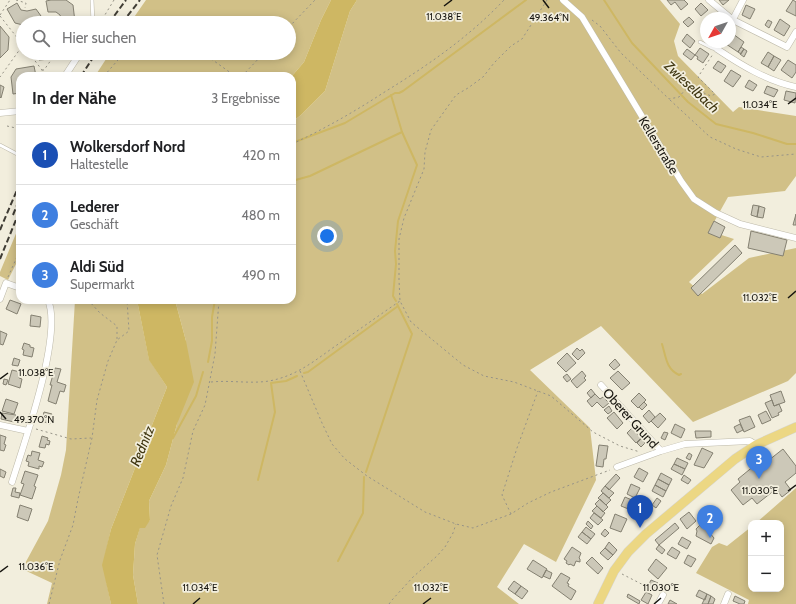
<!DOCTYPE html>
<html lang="de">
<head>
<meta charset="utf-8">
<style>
	:root { --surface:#fff; --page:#f2f2f2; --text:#202124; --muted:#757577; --line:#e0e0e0; --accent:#4e59cf }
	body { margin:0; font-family:Cabin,sans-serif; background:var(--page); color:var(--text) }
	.controls { position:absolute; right:12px; bottom:12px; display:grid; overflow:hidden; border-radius:8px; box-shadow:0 2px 10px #0003 }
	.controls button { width:36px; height:36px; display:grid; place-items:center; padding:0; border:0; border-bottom:1px solid var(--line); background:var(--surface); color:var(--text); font:20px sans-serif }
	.compass { position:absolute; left:700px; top:12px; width:36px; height:36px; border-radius:50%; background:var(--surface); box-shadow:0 2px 10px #0003; rotate:230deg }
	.you { position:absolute; left:327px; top:236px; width:14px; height:14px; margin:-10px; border:3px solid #fff; border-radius:50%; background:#1a73e8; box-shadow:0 0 0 6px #1a73e833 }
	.badge { display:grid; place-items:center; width:26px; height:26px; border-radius:50%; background:var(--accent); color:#fff; font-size:13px; font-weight:700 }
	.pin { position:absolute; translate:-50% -33px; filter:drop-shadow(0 1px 2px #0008) }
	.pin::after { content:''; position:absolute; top:21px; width:14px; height:12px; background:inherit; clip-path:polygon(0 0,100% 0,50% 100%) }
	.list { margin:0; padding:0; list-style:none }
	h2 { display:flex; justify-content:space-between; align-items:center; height:52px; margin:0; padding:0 16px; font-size:17px }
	h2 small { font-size:13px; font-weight:400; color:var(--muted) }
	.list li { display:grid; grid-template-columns:26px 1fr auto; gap:12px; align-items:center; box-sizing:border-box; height:60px; padding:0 16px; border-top:1px solid var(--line) }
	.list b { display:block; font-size:15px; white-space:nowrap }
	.list p { margin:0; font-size:13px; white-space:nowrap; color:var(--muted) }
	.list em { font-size:13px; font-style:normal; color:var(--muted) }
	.icon { flex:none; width:22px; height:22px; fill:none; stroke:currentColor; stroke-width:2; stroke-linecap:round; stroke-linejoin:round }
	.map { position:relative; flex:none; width:796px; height:604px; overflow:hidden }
	.search { position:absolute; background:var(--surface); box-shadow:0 2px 10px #0003; left:16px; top:16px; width:280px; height:44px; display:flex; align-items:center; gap:10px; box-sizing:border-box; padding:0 14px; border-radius:22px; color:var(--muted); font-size:15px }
	.panel { position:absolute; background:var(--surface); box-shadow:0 2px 10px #0003; left:16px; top:72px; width:280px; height:232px; border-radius:12px }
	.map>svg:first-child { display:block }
</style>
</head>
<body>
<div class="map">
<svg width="796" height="604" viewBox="0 0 796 604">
	<rect width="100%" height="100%" fill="#f2eedd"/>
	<!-- green -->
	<path fill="#d1c087" d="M 146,0 L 331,0 L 321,20 L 304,62 L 292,76 L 95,76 L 110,53 L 289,53 L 289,23 L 130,23 Z
		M 357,0 L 660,0 L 680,24 L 674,41 L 678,56 L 733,112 L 739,107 L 796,116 L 796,176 L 785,191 L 728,197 L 709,231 L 734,239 L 689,282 L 702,294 L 749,258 L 796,248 L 796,373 L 788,381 L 693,422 L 601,326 L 530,370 L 590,428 L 596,480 L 556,562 L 524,544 L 497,587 L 519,604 L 138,604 L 133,575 L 135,544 L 140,527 L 150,520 L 149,501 L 166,465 L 177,424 L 186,341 L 175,300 L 292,300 L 292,122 L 301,115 L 325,91 L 350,11 Z
		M 20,224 L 20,256 L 8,280 L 0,276 L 0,272 Z
		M 75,300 L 137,300 L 149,359 L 167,387 L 111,529 L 103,565 L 111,604 L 47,604 L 52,583 L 22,569 L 48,521 L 61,475 L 66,450 Z
		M 796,488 L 796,604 L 748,604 L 749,600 L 696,573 L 712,547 L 719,543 L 727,546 L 751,527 L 751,589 L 781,589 L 781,523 L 756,523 Z"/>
	<!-- water -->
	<path fill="#ceb763" d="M 331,0 L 357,0 L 350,11 L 325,91 L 301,115 L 292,122 L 292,76 L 304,62 L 321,20 Z
		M 137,300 L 175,300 L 186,341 L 194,382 L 177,424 L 166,465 L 149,501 L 150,520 L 145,528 L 140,528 L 135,544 L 133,575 L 138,604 L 111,604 L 102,565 L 111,529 L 167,387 L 149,360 Z"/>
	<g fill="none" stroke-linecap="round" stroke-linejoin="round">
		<!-- stream -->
		<path stroke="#ceb763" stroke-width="2" d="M 604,0 L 632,43 L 688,102 L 716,124 L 753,133 L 787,144 L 796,144
			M 391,95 L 402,132 L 417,165 L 398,221 L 395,251 L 396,264 L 393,296 L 396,301
			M 292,143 L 345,123 L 395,93 L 399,93 L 403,91 L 526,0
			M 292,181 L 310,176 L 402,132
			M 662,344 C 666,357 666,369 679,375 L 681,374
			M 208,362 L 212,341 L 212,317 L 215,300
			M 304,373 L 308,372 L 398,306
			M 173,438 L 196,396 L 203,372
			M 366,472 L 412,334 L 397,304
			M 258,480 L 275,412 L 271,383 L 286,381 L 297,376
			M 338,561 L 363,513 L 364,477"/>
	</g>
	<!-- building -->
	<path fill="#ccc8b8" stroke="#848071" d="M 51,0 L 66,0 L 73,5 L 75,22 L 63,23 L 60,15 L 56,12 L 48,12 L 46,1 Z
		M 667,0 L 684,0 L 688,4 L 681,10 L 675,2 L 671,5 Z
		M 719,0 L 729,0 L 723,5 Z
		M 793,0 L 796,2 L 796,16 L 786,11 Z
		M 17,3 L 21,10 L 27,11 L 36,9 L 41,16 L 31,23 L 23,23 L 23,25 L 15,23 L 7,9 Z
		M 701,3 L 708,10 L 701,16 L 695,9 Z
		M 746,5 L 755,9 L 750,19 L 742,15 Z
		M 689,17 L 694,22 L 688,27 L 683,22 Z
		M 780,19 L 790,26 L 784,36 L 774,30 Z
		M 768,20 L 772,22 L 769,28 L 765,25 Z
		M 0,26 L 9,37 L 8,50 L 0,58 Z
		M 706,26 L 706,35 L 701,30 Z
		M 687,34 L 695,41 L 690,48 L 682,41 Z
		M 733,34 L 744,42 L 738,52 L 726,44 L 728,42 L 730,42 L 730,39 Z
		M 741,47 L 744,49 L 741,54 L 738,52 Z
		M 700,48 L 709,54 L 703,63 L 697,59 L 698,57 L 695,55 Z
		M 687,49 L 695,55 L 691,60 L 683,54 Z
		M 744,49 L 747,51 L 744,57 L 740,54 Z
		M 768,52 L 774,56 L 768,67 L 761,63 Z
		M 38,53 L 50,53 L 50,59 L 39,60 Z
		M 774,56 L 781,60 L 774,71 L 768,67 Z
		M 788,60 L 796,65 L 796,72 L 792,78 L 781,70 Z
		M 718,61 L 726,66 L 721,73 L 713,68 Z
		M 34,66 L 36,76 L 20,76 L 20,93 L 13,94 L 11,77 L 16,69 Z
		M 731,70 L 741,76 L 733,87 L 724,81 Z
		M 749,80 L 757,85 L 753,91 L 745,87 Z
		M 0,85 L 4,87 L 1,98 L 0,97 Z
		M 767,86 L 778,90 L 774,97 L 764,93 Z
		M 786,91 L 796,93 L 795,103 L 784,100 Z
		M 753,205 L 759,206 L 757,217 L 751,215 Z
		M 759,206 L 765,208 L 763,218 L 757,217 Z
		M 796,214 L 796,225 L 793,225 Z
		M 714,221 L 725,227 L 720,238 L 708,233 Z
		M 751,231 L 787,240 L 783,256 L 748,248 Z
		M 735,245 L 742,253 L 698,296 L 691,288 Z
		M 10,300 L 21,304 L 17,314 L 6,309 Z
		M 31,315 L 41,317 L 40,327 L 30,326 Z
		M 0,331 L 7,334 L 3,345 L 0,344 Z
		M 24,343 L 30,345 L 30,347 L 34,348 L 32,357 L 23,355 L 24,350 L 22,349 Z
		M 577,348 L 580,351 L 582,349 L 585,353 L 578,360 L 572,354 Z
		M 567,353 L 576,363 L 566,372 L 557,363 Z
		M 14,358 L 20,360 L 18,366 L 12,365 Z
		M 615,359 L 620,365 L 614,370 L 609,365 Z
		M 55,368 L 61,369 L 57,382 L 66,385 L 64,392 L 60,391 L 56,404 L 48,401 L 52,385 L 50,385 Z
		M 12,370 L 20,372 L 19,378 L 22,379 L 20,388 L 8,384 Z
		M 582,371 L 586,376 L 584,378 L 586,380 L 577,388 L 571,381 Z
		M 618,371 L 630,383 L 622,390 L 610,378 Z
		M 567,374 L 571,379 L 567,382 L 563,377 Z
		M 4,379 L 8,380 L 6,385 L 3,384 Z
		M 591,389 L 595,394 L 591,398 L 587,393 Z
		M 781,391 L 785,402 L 774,406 L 770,395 Z
		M 639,393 L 646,400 L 638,408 L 631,401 Z
		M 595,394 L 600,399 L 603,397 L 609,403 L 603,408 L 597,402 L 592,407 L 587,401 Z
		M 6,399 L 18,403 L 14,414 L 2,411 Z
		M 772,400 L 774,406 L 779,404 L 782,411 L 778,413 L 779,415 L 772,418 L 765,403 Z
		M 644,402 L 647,405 L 642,410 L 639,407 Z
		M 609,406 L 612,411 L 608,414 L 604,410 Z
		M 649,410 L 655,417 L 649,423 L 643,416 Z
		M 766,411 L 771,420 L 762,424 L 758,415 Z
		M 44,412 L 52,414 L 50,424 L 42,421 Z
		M 614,412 L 623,423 L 617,429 L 607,418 Z
		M 2,413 L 16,415 L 14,422 L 1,419 Z
		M 660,413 L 666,419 L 658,428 L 651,421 Z
		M 750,416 L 755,427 L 744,432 L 739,420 Z
		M 675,424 L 685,429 L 681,438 L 671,433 Z
		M 740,424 L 743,430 L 737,433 L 734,427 Z
		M 632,428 L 641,438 L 636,443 L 627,433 Z
		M 695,431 L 711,431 L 711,437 L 696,438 Z
		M 664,432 L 668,433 L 665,440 L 661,438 Z
		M 0,435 L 6,437 L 4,444 L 6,445 L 4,451 L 0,450 Z
		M 42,436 L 48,438 L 47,440 L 50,441 L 49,445 L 46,444 L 45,448 L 39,447 Z
		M 641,439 L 645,443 L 641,447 L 637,443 Z
		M 599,445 L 608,446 L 606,459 L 604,459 L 603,467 L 596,466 Z
		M 702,448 L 713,453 L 704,468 L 694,465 Z
		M 783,449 L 796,466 L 796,473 L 785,482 L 791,490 L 782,497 L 776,489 L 757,504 L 752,498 L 743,505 L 731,490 L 740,482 L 738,479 L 766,456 L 769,460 Z
		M 32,451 L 40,453 L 38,460 L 44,462 L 42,467 L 39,466 L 39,469 L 28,466 L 29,462 L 26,461 L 28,455 L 31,456 Z
		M 689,453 L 692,455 L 690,460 L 686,458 Z
		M 677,458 L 688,463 L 685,469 L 674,464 Z
		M 674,464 L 685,469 L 682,475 L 671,469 Z
		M 639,468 L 648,473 L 643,482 L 634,477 Z
		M 0,469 L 6,472 L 4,478 L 0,476 Z
		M 25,471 L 38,475 L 34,486 L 36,487 L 32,499 L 20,495 L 24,484 L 21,483 Z
		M 661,473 L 672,479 L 669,485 L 658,479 Z
		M 616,474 L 620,478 L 609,490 L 605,486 Z
		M 684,475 L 691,480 L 688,484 L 681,480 Z
		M 658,479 L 669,485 L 666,491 L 655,485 Z
		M 631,484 L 640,488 L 635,498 L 627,494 Z
		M 655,485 L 666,491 L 663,497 L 652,491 Z
		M 605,486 L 614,493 L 609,498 L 601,491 Z
		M 13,488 L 16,488 L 15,492 L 20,493 L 19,498 L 11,496 Z
		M 603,493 L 611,500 L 606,505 L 598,498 Z
		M 625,497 L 634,501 L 631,510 L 621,506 Z
		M 657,498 L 661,501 L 656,508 L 652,505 Z
		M 600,499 L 608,507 L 603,512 L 595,504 Z
		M 20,505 L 32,509 L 28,521 L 17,517 Z
		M 597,506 L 605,513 L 601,518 L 592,511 Z
		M 689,512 L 696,521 L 687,529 L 680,519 Z
		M 594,513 L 603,520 L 598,525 L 590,518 Z
		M 615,514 L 627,519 L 621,532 L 610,528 Z
		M 588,521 L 593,526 L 591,529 L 586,524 Z
		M 675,523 L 679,528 L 659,545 L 655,540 Z
		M 700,525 L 702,528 L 704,526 L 714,538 L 711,544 L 696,536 L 697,531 L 696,529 Z
		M 586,527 L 595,534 L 591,539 L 582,532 Z
		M 605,529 L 609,533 L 605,537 L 601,534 Z
		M 582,532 L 591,539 L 587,544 L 578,537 Z
		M 682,537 L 691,542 L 687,549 L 678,544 Z
		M 609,542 L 617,550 L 613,555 L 605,548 Z
		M 659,545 L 665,550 L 662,554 L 656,549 Z
		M 572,547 L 581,553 L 579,558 L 580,559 L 580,562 L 576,561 L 574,566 L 570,564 L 569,565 L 566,563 L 567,561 L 564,559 Z
		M 672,547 L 680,552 L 676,559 L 667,554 Z
		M 605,548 L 613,555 L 608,560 L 600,553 Z
		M 688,555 L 696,559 L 691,567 L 684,563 Z
		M 592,557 L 603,568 L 598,574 L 586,563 Z
		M 656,559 L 667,568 L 658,579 L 648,570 Z
		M 533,560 L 547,569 L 542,578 L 527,569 Z
		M 546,570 L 552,573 L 550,579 L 543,576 Z
		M 561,573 L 570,578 L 567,583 L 569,584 L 568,586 L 576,591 L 571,600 L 552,586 Z
		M 651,580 L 658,583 L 654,589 L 648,586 Z
		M 514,581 L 521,586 L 515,594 L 508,589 Z
		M 521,586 L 528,591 L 522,599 L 515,594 Z
		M 699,590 L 707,594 L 705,600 L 696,596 Z
		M 646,592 L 652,595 L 648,604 L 641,600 Z
		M 628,594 L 640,601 L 639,604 L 627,597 Z
		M 707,594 L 711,596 L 708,604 L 702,604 Z
		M 711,596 L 715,599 L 713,604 L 708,604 Z
		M 735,596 L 745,601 L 744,604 L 740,604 L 733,601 Z
		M 670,600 L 677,604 L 668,604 Z"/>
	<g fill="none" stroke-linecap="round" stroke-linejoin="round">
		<defs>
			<path id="lane" d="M 92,0 L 93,23
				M 700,42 L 712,48 L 717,49
				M 0,145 L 17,154 L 20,148"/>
			<path id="street" d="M 563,0 L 582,17 L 681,181 L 694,199 L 716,213 L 740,224 L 796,238
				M 709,0 L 733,20 L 787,47 L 796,32
				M 730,25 L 743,0
				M 718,42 L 715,46 L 717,49 C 741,65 767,81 796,87
				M 65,76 L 80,53
				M 0,113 L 20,111
				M 0,299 L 6,283 L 20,288
				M 601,385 L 661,451
				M 0,425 L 28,431
				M 617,467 L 661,451 L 685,444 L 750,441 L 756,445
				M 12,482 C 24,443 63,335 48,300
				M 658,604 L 663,595
				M 724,604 L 728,594"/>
			<path id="primary" d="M 598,604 L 614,571 L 628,552 L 646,534 L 735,459 L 756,445 L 796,427"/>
		</defs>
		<!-- lane casing -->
		<use href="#lane" stroke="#bdb9a9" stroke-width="4"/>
		<!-- street casing -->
		<use href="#street" stroke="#bdb9a9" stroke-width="7"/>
		<!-- primary casing -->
		<use href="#primary" stroke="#d5d5d4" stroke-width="10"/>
		<!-- path -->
		<path stroke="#969387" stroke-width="1" stroke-dasharray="2 3" stroke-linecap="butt" d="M 16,0 L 26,3 L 25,8
			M 547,0 L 522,39 L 511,46 L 494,63 L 483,77 L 468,88 L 456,95 L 431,130 L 425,152 L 424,169 L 404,218 L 399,239 L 399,280 L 400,301 L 411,322 L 463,365 L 484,376 L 514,382 L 551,396 L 593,432 L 620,446 L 640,452
			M 0,15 L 10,0
			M 0,16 L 23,45 L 0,77
			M 592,20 L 600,26 L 621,53 L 669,99 L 679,97 L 685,90 L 692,88 L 711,96 L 715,94 L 698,77 L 713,54
			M 45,23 L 57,16
			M 100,23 L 114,0
			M 149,23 L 154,17 L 162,23
			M 289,27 L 315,0
			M 18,38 L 23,35
			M 29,53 L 42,70 L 42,72 L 39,76
			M 203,53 L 235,76
			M 42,70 L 44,70 L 56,53
			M 104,76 L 124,53
			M 242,76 L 264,53
			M 670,100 L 710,137 L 736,149 L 761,157 L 796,154
			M 7,126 L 20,129
			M 20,127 L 18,132 L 20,133
			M 292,144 C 324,129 354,112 383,93 C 427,66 469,37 504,0
			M 8,277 L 20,250
			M 88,300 L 100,313 L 117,326 L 117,339
			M 300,371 L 322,423 L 332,444 L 345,459 L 367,476 L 425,512 L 456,524 L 473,528 L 511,514 L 528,503 L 551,492 L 610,470
			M 211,382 C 231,380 250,384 269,381 C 296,376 313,362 334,347 C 356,332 378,316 400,301
			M 36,429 L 71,439 L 91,438
			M 511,514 L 502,495 L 517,448 L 538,391
			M 622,574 L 657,592
			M 49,604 L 60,560 L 73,525 L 78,499 L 92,438 L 97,400 L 108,361 L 117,340 L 129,331 L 127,300
			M 164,604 L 157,555 L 171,506 L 183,478 L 193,431 L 205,405 L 215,354 L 219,300
			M 389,604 L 392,600 L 413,577 L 437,556 L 445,547 L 453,533 L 456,524"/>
		<!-- lane -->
		<use href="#lane" stroke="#fff" stroke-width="3"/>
		<!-- street -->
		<use href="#street" stroke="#fff" stroke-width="6"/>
		<!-- primary -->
		<use href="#primary" stroke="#ecd783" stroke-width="9"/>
		<!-- rail -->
		<path stroke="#403d35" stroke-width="2" stroke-dasharray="6 3" stroke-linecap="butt" d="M 109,23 L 126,0
			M 122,23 L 140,0
			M 81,76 L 96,53
			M 13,215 L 20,198
			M 0,230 L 20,183
			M 0,259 L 20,210"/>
	</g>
	<!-- ticks -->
	<path fill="none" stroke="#181610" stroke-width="1.5" d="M 543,0 L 549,8M 444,6 L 452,0M 788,104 L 796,98M 788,298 L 796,291M 0,379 L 8,373M 0,412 L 6,419M 788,491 L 796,485M 0,572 L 8,566M 193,604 L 200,598M 423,604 L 431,598M 654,604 L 661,598"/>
	<g text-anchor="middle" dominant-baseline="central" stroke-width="3.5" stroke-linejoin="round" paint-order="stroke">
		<!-- street labels -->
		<g font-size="13" fill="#181610" stroke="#f2eedd">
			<text transform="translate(659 145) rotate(59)">Kellerstraße</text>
			<text transform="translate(631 418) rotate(48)">Oberer Grund</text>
		</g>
		<!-- water labels -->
		<g font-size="14" font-style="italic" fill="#403712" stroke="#f2eedd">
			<text transform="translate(692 87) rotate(43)">Zwieselbach</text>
			<text transform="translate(142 446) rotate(-68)">Rednitz</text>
		</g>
	</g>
	<g font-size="10" text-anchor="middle" fill="#181610" stroke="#f2eedd" stroke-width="3.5" stroke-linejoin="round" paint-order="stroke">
		<text x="444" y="20">11.038°E</text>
		<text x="549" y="21">49.364°N</text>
		<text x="760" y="108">11.034°E</text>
		<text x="760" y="301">11.032°E</text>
		<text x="36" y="376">11.038°E</text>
		<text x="34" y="423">49.370°N</text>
		<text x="760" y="494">11.030°E</text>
		<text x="36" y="570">11.036°E</text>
		<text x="200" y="591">11.034°E</text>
		<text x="431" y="591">11.032°E</text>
		<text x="661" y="591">11.030°E</text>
	</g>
</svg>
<div class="controls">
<button>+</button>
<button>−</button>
</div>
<svg class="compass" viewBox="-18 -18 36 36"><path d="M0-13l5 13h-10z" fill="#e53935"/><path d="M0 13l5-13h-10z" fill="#757577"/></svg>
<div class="you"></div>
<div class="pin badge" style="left:640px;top:528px;background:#1a4fb4">1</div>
<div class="pin badge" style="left:710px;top:538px;background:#3f7fe0">2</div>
<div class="pin badge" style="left:759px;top:479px;background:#3f7fe0">3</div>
<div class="search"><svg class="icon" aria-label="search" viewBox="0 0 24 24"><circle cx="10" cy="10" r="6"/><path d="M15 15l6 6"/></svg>Hier suchen</div>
<section class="panel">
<h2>In der Nähe<small>3 Ergebnisse</small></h2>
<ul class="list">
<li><span class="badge" style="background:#1a4fb4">1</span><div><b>Wolkersdorf Nord</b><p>Haltestelle</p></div><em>420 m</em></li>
<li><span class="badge" style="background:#3f7fe0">2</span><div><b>Lederer</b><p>Geschäft</p></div><em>480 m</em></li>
<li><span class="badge" style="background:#3f7fe0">3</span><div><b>Aldi Süd</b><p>Supermarkt</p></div><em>490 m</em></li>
</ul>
</section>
</div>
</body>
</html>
